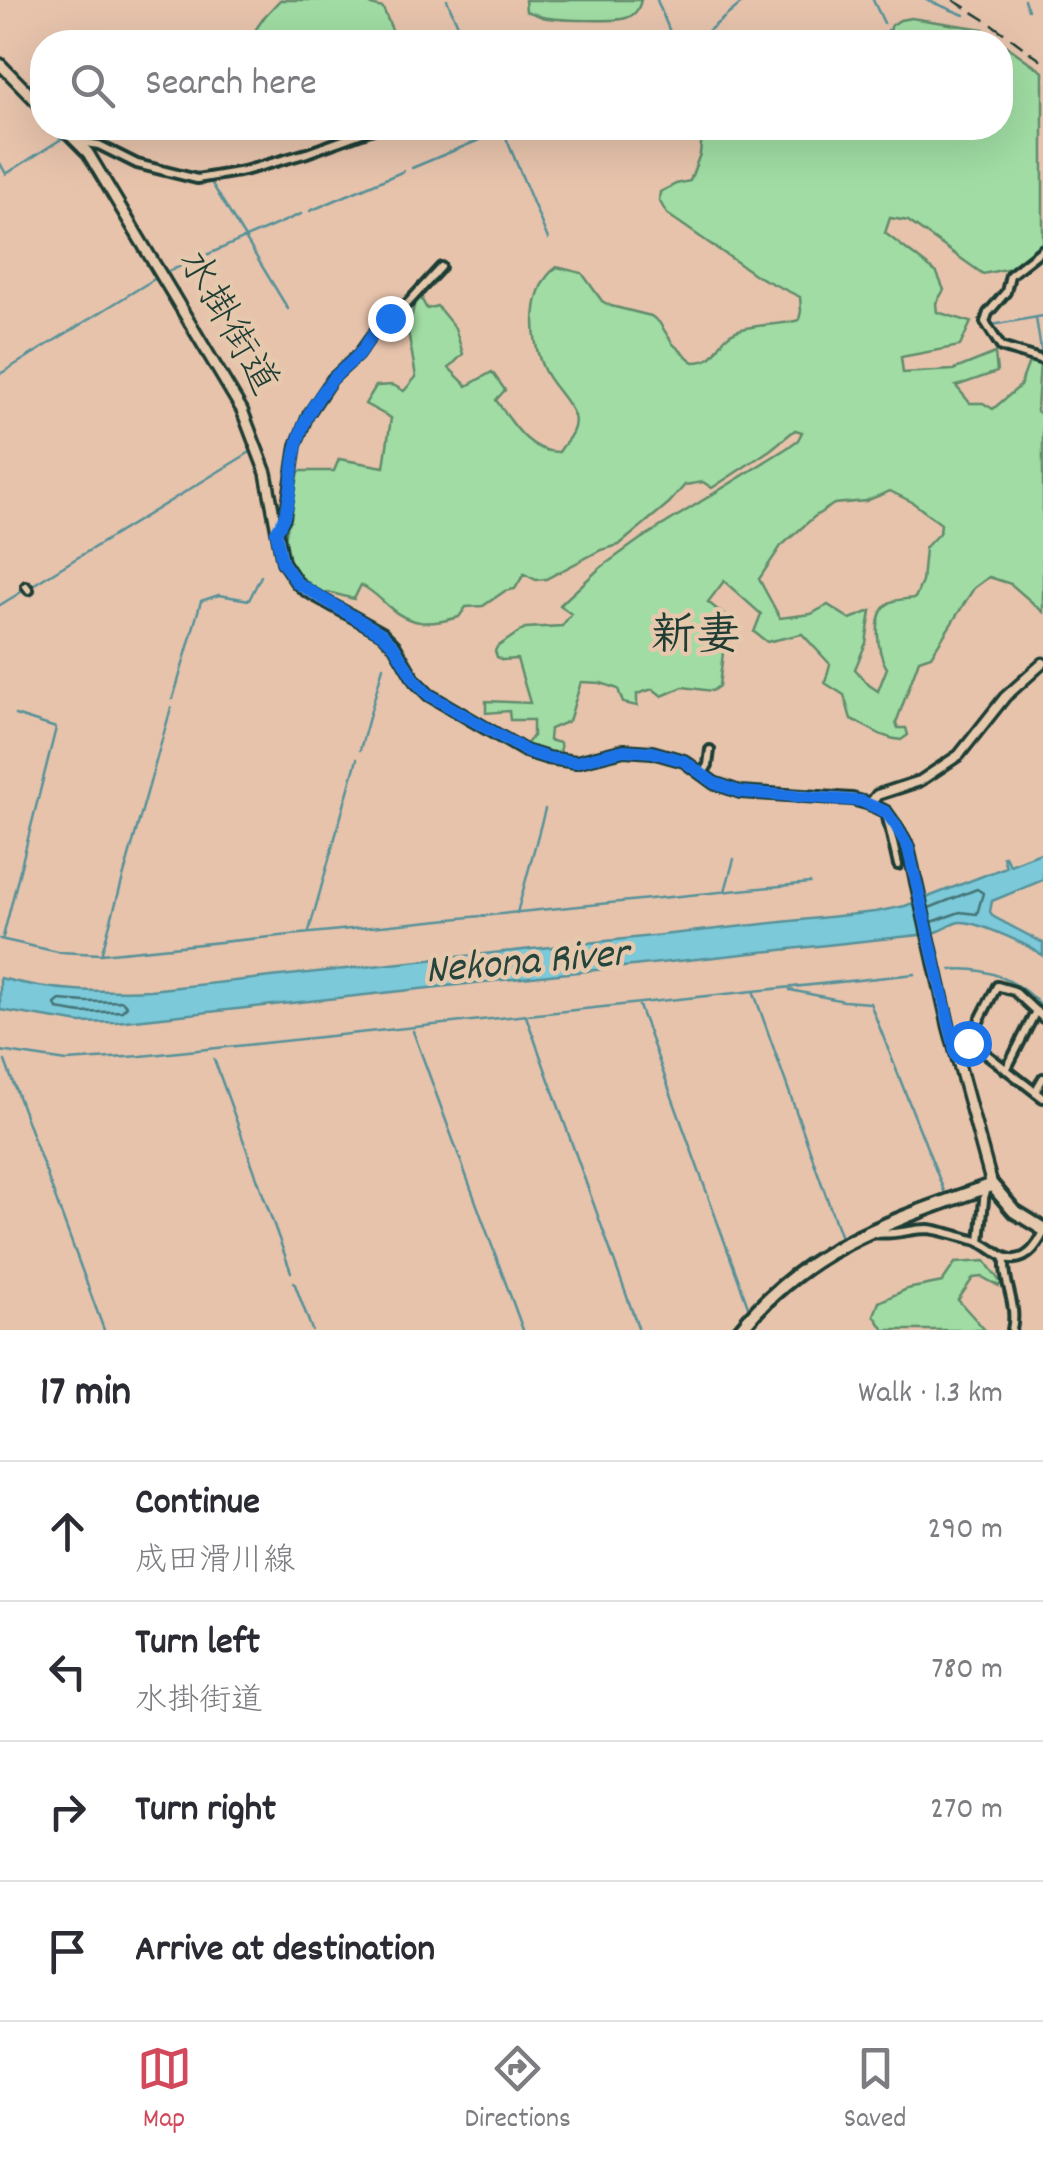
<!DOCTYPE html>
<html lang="en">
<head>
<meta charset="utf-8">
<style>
	:root { --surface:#fff; --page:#f7f7f7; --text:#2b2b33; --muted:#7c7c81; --line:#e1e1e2; --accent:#d1495b }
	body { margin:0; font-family:Dekko,"Klee One",sans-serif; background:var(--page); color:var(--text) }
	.stop { position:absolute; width:30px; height:30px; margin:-22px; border:8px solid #1a73e8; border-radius:50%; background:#fff }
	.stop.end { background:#1a73e8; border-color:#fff; box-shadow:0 2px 10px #0008 }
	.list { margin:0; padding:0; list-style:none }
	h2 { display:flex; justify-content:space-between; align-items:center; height:130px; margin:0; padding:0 40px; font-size:42px }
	h2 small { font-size:32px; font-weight:400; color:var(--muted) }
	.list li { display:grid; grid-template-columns:65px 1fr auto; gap:30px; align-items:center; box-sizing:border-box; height:140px; padding:0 40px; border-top:2px solid var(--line) }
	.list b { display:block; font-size:38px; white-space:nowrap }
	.list p { margin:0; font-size:32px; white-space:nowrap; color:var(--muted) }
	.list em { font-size:32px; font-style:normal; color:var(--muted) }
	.icon { flex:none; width:55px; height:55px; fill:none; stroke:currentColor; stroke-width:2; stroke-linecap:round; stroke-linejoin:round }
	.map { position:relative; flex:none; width:1043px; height:1330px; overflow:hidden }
	.search { position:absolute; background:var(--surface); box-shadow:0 10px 40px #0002; left:30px; right:30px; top:30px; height:110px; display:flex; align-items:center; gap:25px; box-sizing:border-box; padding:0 35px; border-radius:40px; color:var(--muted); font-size:38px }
	.sheet { height:690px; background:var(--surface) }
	nav { display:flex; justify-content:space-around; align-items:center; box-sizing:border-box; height:140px; border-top:2px solid var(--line); background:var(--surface); font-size:28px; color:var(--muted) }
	nav a { display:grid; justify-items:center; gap:5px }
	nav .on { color:var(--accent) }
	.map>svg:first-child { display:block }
</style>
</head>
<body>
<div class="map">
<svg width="1043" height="1330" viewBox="0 0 1043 1330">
	<rect width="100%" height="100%" fill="#e7c3ac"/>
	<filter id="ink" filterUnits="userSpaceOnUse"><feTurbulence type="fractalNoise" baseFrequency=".01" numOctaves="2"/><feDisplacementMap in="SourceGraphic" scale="20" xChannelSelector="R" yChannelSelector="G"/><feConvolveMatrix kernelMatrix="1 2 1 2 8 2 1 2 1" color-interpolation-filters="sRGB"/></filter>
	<g filter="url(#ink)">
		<!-- green -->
		<path fill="#a0dca3" stroke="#608c6c" stroke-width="2.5" fill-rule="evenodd" d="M 280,0 L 369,0 L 371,5 L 383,8 L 397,42 L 247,42 L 265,16 Z
			M 525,0 L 641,0 C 639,8 636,15 626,18 C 615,22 555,20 542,17 C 540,16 529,12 526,11 Z
			M 911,18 L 983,29 L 1043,72 L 1043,244 L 1015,267 L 983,274 L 908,221 L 890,218 L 885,233 L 937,273 L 944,290 L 936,303 L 937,312 L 971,322 L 960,346 L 901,357 L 903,373 L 953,370 L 995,353 L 997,372 L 956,386 L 970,403 L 983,403 L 993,409 L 1020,386 L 1030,359 L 1040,361 L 1037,411 L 1043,416 L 1043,612 L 1011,584 L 989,577 L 974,588 L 931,656 L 919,660 L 896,723 L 898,728 L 906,728 L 908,735 L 901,740 C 881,738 869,727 851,719 L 844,695 L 825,683 L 830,664 L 802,634 L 767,642 L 754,632 L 761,614 L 724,581 L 708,602 L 741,629 L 723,653 L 719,686 L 712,691 L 683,687 L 662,696 L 653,689 L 637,694 L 637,706 L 623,703 L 618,689 L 601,683 L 581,682 L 569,721 L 550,729 L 549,740 L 560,743 L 561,757 L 525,746 L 533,736 L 533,720 L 510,720 L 509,711 L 486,713 L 486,701 L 530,703 L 517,659 L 502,660 L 497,657 L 495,651 L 497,647 L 525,628 L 562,626 L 571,614 L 560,605 L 600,568 L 639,540 L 787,448 L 798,440 L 802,432 L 795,430 L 770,450 L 712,488 L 703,482 L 685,485 L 669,503 L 619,545 L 601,550 L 546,579 L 536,580 L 524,574 L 515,589 L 505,591 L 483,606 L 466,607 L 459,617 C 431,625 411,627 388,606 C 378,597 373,591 361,585 L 354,599 L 328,592 L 321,593 L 299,575 L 289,560 L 284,543 L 299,471 L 334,471 L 339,459 L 384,467 L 391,418 L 365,404 L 376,386 L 393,385 L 404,391 L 416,377 L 408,331 L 416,298 L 423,294 L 422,300 L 427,309 L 437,306 L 455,328 L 463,354 L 449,368 L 467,386 L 492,372 L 505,390 L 496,400 C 512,422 529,453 559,452 C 566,441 578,430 574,416 C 570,402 551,385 544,370 C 530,341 528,287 557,267 L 582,273 L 602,301 L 611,306 L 651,316 L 659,322 L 673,344 L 693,362 C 722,362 714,340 736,331 C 755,323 779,326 799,320 L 801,311 L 800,297 L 757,276 L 667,214 L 659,200 L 660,192 L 676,184 L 690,181 L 700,154 L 702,134 L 714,128 L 1000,128 L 1000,42 L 889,42 L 891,26 L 900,20 ZM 890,491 L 912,502 L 941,524 L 940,532 L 925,548 L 922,582 L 915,598 C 908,599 897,599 891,602 C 871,611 877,654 887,668 L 878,691 L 869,685 L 855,669 L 866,643 L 871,611 L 850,619 L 828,605 L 811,614 L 780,618 L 759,579 L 781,546 L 814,517 L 834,504 L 866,501 Z
			M 985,1261 L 1001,1283 L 999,1286 L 982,1277 L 973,1278 L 958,1300 L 985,1330 L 884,1330 L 874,1315 L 879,1302 L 907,1289 L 942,1282 L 955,1263 Z"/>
		<!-- water -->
		<path fill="#7cc9da" stroke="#579198" stroke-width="2.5" d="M 1043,852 L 1043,880 L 992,901 L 990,912 L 994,917 L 1043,943 L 1043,956 C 1030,945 978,922 961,922 C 952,922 947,929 939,931 C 925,936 906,936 891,938 L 116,1022 L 81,1023 L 0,1010 L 0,978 C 55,992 94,992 150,990 L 875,912 L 905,906 L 1006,867 L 1003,857 L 1005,856 L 1010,865 Z"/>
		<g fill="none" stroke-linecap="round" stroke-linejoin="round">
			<!-- shore -->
			<path stroke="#447576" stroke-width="2.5" d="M 929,908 L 977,889 L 983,893 L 977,914 L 960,912 L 932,922
				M 60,1000 L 86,1002 L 122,1001 L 127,1006 L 122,1011 L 82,1013 L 57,1009 L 55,1004 Z"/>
			<!-- stream -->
			<path stroke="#579198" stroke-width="2.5" d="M 447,0 L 460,30
				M 657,0 L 674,42
				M 873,0 L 884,23
				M 927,0 L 964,15
				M 1024,0 L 1028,10
				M 888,30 L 890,42
				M 463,39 L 465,42
				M 695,42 L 743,2
				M 502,128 L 548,239
				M 0,163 L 6,174 L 63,138
				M 412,168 L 508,128
				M 211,182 L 288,309
				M 310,211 L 404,171
				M 167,272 L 301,214
				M 1036,318 L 1042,356
				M 992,325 L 1043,316
				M 0,374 L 156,278
				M 0,605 L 252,451
				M 173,699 L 201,601 L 219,595 L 249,600 L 261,576
				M 360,750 L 383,667
				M 725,891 L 734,859
				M 517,913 L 545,809
				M 309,931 L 357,759
				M 3,937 L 56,728 L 15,715
				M 0,939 L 58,952 L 101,954 L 810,883
				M 102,952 L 171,708
				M 951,970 C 986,966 1020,981 1043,1008
				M 790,990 L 844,1001 L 870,1003 L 944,1191
				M 754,993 L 840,1235
				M 639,1006 L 748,1306
				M 526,1016 L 639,1330
				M 413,1031 L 523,1330
				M 0,1051 L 67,1061 L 141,1056 L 915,974
				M 214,1059 L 291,1272
				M 5,1061 L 104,1330
				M 294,1282 L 312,1330"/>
			<defs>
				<path id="minor" d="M 79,142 L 99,145 L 137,164 L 197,179 L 244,171 L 307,153 L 376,128
					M 1043,249 L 1010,275 L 1006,292 L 988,313 L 985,322 L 1001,347 L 1043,360
					M 277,531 L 285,518 L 296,445 L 308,415 L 332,379 L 358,355 L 380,324 L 408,303 L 441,267
					M 26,586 L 29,590
					M 702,775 L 708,765 L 710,750
					M 886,813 L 898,865
					M 967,1049 L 971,1037 L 997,986 L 1014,991 L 1043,1018
					M 957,1053 L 972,1047 L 980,1049 L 1043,1098
					M 1006,1070 L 1036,1011
					M 1035,1092 L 1043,1078
					M 874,1233 C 893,1236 909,1229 928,1229 C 941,1230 961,1237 974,1240 C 989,1243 1001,1261 1015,1259 C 1029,1258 1037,1245 1043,1234
					M 980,1242 L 985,1189
					M 1005,1259 C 1003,1285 1018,1303 1012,1330"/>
				<path id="tertiary" d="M 870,804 L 877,795 L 920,781 L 959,755 L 1005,697 L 1043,663"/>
				<path id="secondary" d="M 0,64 L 42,107
					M 63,128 L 88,153 L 242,410 L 266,473 L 283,562 L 297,583 L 305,590 L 382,633 L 394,645 L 415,681 L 429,695 L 525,751 L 548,758 L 576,762 L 624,750 L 652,752 L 684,761 L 714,783 L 740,792 L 852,799 L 870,804 L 886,812 L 896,826 L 908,847 L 949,1028 L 992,1185"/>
				<path id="trunk" d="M 740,1330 C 807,1246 895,1220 992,1185 L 1014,1211 L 1043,1229"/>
			</defs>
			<!-- minor casing -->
			<use href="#minor" stroke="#1f3d34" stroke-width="14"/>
			<!-- tertiary casing -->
			<use href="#tertiary" stroke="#1f3d34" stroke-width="15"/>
			<!-- secondary casing -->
			<use href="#secondary" stroke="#1f3d34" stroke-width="16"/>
			<!-- trunk casing -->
			<use href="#trunk" stroke="#1f3d34" stroke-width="19"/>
			<!-- minor -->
			<use href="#minor" stroke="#e6c8ac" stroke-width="6"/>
			<!-- tertiary -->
			<use href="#tertiary" stroke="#e6c8ac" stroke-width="8"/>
			<!-- secondary -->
			<use href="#secondary" stroke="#e6c8ac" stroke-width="9"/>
			<!-- trunk -->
			<use href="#trunk" stroke="#e6c8ac" stroke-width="11"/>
			<!-- rail -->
			<path stroke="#1f3d34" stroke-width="2.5" stroke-dasharray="15 8" stroke-linecap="butt" d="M 953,0 L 990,23 L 1043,62"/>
		</g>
	</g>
	<g fill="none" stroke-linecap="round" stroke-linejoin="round" filter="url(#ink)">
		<!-- route -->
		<path stroke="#1a73e8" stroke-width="12" d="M 390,318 C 376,326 370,340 360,353 C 352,363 340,370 332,380 C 317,398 304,419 298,441 C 289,471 295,505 276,532 L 282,562 L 297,583 L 382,634 L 394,646 L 415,681 L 429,695 L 526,751 L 548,758 L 576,762 L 624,750 L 652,752 L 684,761 L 714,783 L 740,792 L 861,801 L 886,812 L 896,826 L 908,847 L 956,1053 L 968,1049 L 968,1043"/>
	</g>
	<g text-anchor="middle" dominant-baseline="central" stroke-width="9" stroke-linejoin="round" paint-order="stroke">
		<!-- street labels -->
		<g font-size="40" fill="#1f3d34" stroke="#e6c8ac">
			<text transform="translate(225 324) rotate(60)">水掛街道</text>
		</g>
		<!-- water labels -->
		<g font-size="42" font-style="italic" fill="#24443c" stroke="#e6c8ac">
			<text transform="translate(527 965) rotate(-5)">Nekona River</text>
		</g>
		<!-- quarter labels -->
		<g font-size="45" font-weight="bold" fill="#1f3d34" stroke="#e6c8ac">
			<text x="696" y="639">新妻</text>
		</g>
	</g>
</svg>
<div class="stop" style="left:968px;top:1043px"></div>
<div class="stop end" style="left:390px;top:318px"></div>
<div class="search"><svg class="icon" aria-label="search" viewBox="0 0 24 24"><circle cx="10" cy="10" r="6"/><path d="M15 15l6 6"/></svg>Search here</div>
</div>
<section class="sheet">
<h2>17 min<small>Walk · 1.3 km</small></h2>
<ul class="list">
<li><svg class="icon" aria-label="ahead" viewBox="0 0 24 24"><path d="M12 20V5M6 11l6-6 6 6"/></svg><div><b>Continue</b><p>成田滑川線</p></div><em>290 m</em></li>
<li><svg class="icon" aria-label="left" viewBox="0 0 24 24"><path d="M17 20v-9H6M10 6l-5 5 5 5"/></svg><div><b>Turn left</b><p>水掛街道</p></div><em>780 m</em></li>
<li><svg class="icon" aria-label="right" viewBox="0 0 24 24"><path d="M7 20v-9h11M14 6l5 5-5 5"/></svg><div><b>Turn right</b></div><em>270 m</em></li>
<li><svg class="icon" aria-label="arrive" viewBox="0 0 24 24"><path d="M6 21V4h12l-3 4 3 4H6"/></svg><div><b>Arrive at destination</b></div></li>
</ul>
</section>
<nav>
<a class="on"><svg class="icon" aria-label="map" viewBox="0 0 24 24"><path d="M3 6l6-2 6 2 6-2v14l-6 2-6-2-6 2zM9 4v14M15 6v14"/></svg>Map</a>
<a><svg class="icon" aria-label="directions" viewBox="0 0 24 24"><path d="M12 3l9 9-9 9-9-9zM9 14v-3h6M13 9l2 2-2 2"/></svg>Directions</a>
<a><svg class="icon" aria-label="saved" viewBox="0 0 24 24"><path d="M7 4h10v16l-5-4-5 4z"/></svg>Saved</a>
</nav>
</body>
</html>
